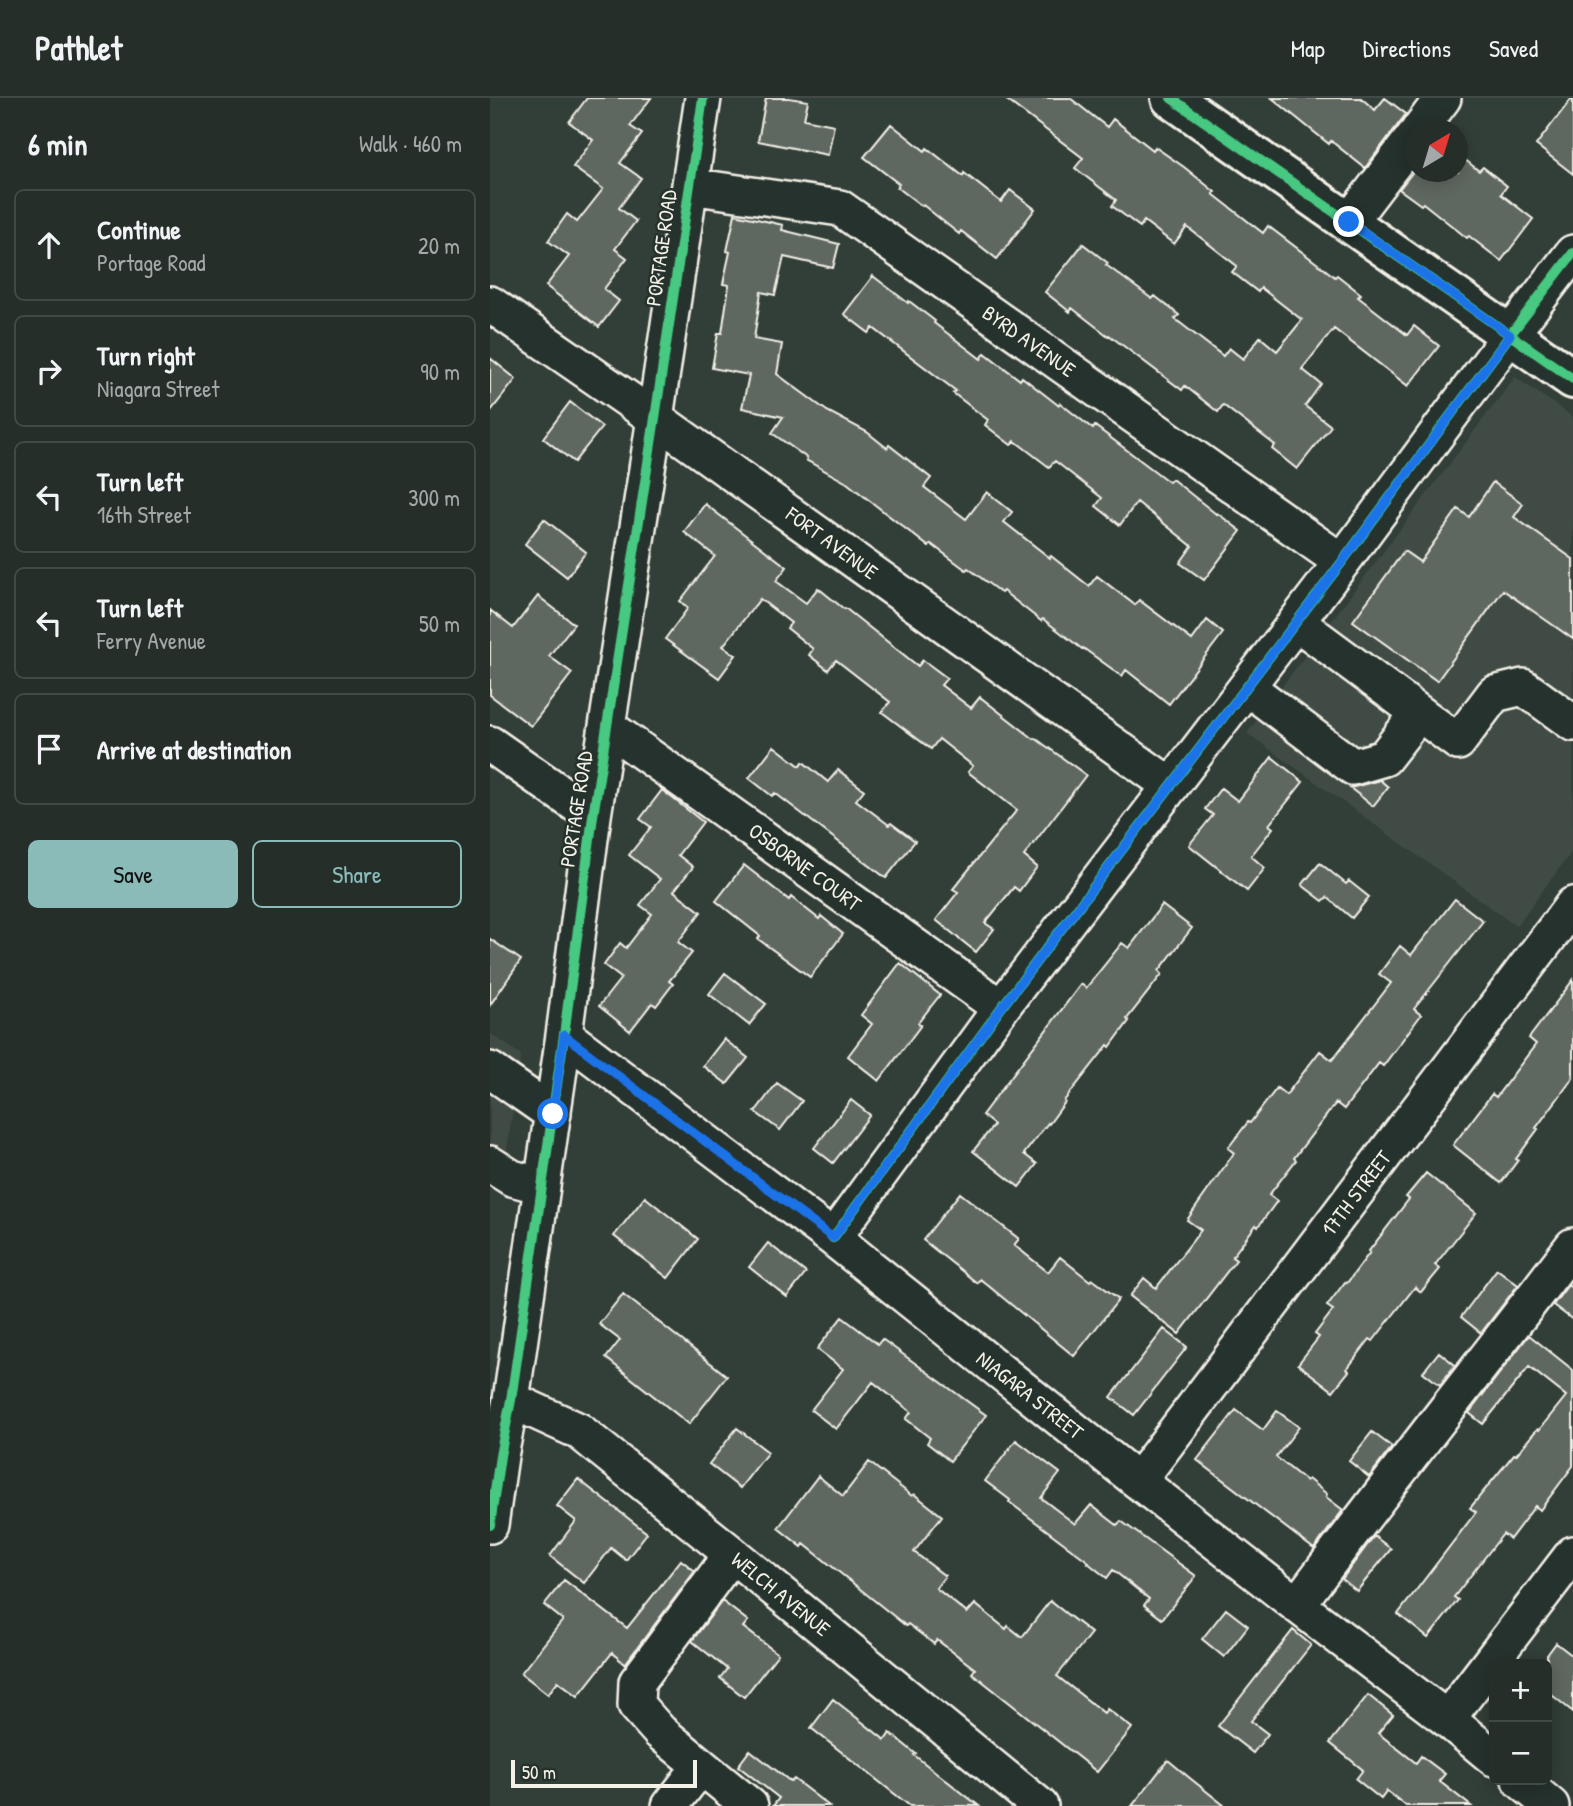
<!DOCTYPE html>
<html lang="en">
<head>
<meta charset="utf-8">
<style>
	:root { --surface:#262e2a; --page:#323a36; --text:#f1f3f6; --muted:#a4a8a8; --line:#424a47; --accent:#8bbbb9 }
	body { margin:0; font-family:"Patrick Hand",sans-serif; background:var(--page); color:var(--text) }
	.controls { position:absolute; right:21px; bottom:21px; display:grid; overflow:hidden; border-radius:10px; box-shadow:0 4px 18px #0003 }
	.controls button { width:63px; height:63px; display:grid; place-items:center; padding:0; border:0; border-bottom:2px solid var(--line); background:var(--surface); color:var(--text); font:35px sans-serif }
	.compass { position:absolute; left:915px; top:21px; width:63px; height:63px; border-radius:50%; background:var(--surface); box-shadow:0 4px 18px #0003; rotate:38deg }
	.scale { position:absolute; left:21px; bottom:18px; width:186px; box-sizing:border-box; padding-left:7px; border:4px solid #f4f1e8; border-top:0; font-size:19px; line-height:24px; white-space:nowrap; color:#f4f1e8; -webkit-text-stroke:5px #26332d; paint-order:stroke }
	.stop { position:absolute; width:21px; height:21px; margin:-16px; border:5px solid #1a73e8; border-radius:50%; background:#fff }
	.stop.end { background:#1a73e8; border-color:#fff; box-shadow:0 2px 7px #0008 }
	.list { margin:0; padding:0; list-style:none }
	h2 { display:flex; justify-content:space-between; align-items:center; height:91px; margin:0; padding:0 28px; font-size:30px }
	h2 small { font-size:23px; font-weight:400; color:var(--muted) }
	.list li { display:grid; grid-template-columns:46px 1fr auto; gap:21px; align-items:center; box-sizing:border-box; height:112px; margin:0 14px 14px; padding:0 14px; border:2px solid var(--line); border-radius:10px }
	.list b { display:block; font-size:26px; white-space:nowrap }
	.list p { margin:0; font-size:23px; white-space:nowrap; color:var(--muted) }
	.list em { font-size:23px; font-style:normal; color:var(--muted) }
	.actions { display:flex; gap:14px; padding:21px 28px }
	.actions a { flex:1; padding:16px 0; border:2px solid var(--accent); border-radius:10px; text-align:center; font-size:24px; color:var(--accent) }
	.actions .main { background:var(--accent); color:#111 }
	.icon { flex:none; width:38px; height:38px; fill:none; stroke:currentColor; stroke-width:2; stroke-linecap:round; stroke-linejoin:round }
	.map { position:relative; flex:none; width:1083px; height:1708px; overflow:hidden }
	header { display:flex; align-items:center; gap:42px; box-sizing:border-box; height:98px; padding:0 35px; background:var(--surface); border-bottom:2px solid var(--line) }
	header strong { font-size:33px }
	nav { display:flex; gap:38px; margin-inline-start:auto; font-size:24px }
	main { display:flex }
	aside { flex:1; background:var(--surface) }
	.map>svg:first-child { display:block }
</style>
</head>
<body>
<header>
<strong>Pathlet</strong>
<nav><a>Map</a><a>Directions</a><a>Saved</a></nav>
</header>
<main>
<aside>
<h2>6 min<small>Walk · 460 m</small></h2>
<ul class="list">
<li><svg class="icon" aria-label="ahead" viewBox="0 0 24 24"><path d="M12 20V5M6 11l6-6 6 6"/></svg><div><b>Continue</b><p>Portage Road</p></div><em>20 m</em></li>
<li><svg class="icon" aria-label="right" viewBox="0 0 24 24"><path d="M7 20v-9h11M14 6l5 5-5 5"/></svg><div><b>Turn right</b><p>Niagara Street</p></div><em>90 m</em></li>
<li><svg class="icon" aria-label="left" viewBox="0 0 24 24"><path d="M17 20v-9H6M10 6l-5 5 5 5"/></svg><div><b>Turn left</b><p>16th Street</p></div><em>300 m</em></li>
<li><svg class="icon" aria-label="left" viewBox="0 0 24 24"><path d="M17 20v-9H6M10 6l-5 5 5 5"/></svg><div><b>Turn left</b><p>Ferry Avenue</p></div><em>50 m</em></li>
<li><svg class="icon" aria-label="arrive" viewBox="0 0 24 24"><path d="M6 21V4h12l-3 4 3 4H6"/></svg><div><b>Arrive at destination</b></div></li>
</ul>
<div class="actions"><a class="main">Save</a><a>Share</a></div>
</aside>
<div class="map">
<svg width="1083" height="1708" viewBox="0 0 1083 1708">
	<rect width="100%" height="100%" fill="#323e38"/>
	<filter id="ink" filterUnits="userSpaceOnUse"><feTurbulence type="fractalNoise" baseFrequency=".0143" numOctaves="2"/><feDisplacementMap in="SourceGraphic" scale="14" xChannelSelector="R" yChannelSelector="G"/><feConvolveMatrix kernelMatrix="1 2 1 2 8 2 1 2 1" color-interpolation-filters="sRGB"/></filter>
	<g filter="url(#ink)">
		<!-- built -->
		<path fill="#404b44" d="M 1025,279 L 1083,319 L 1083,752 L 1026,828 L 757,635 Z
			M 0,935 L 31,957 L 11,1092 L 0,1084 Z"/>
		<!-- building -->
		<path fill="#5f6861" stroke="#f4f1e8" stroke-width="2" d="M 97,0 L 161,0 L 140,28 L 152,36 L 130,65 L 151,80 L 129,110 L 146,123 L 125,151 L 137,160 L 114,191 L 129,203 L 109,229 L 56,188 L 79,158 L 58,143 L 77,116 L 87,124 L 113,91 L 83,69 L 103,42 L 79,24 Z
			M 276,0 L 299,0 L 318,3 L 314,21 L 344,27 L 338,57 L 268,43 Z
			M 514,0 L 580,0 L 617,29 L 623,21 L 663,52 L 665,49 L 694,69 L 725,94 L 723,96 L 773,135 L 778,128 L 845,179 L 847,177 L 871,196 L 868,199 L 917,237 L 924,228 L 949,248 L 918,288 L 844,231 L 812,271 L 831,286 L 815,308 L 841,328 L 807,371 L 782,351 L 785,347 L 733,307 L 728,314 L 695,288 L 692,292 L 619,237 L 618,238 L 582,210 L 580,214 L 555,194 L 593,146 L 618,165 L 616,167 L 662,201 L 665,198 L 689,217 L 685,221 L 733,258 L 739,250 L 753,261 L 770,239 L 787,253 L 812,222 L 771,190 L 768,194 L 742,174 L 747,168 L 697,129 L 684,146 L 654,123 L 650,129 L 622,108 L 626,102 L 585,70 L 593,60 Z
			M 782,0 L 871,0 L 885,12 L 895,0 L 916,16 L 875,70 L 841,43 L 839,46 Z
			M 1082,0 L 1083,0 L 1083,76 L 1046,47 Z
			M 401,26 L 435,53 L 437,50 L 473,78 L 474,75 L 511,104 L 520,92 L 545,111 L 507,161 L 471,133 L 469,136 L 433,107 L 432,108 L 407,89 L 409,86 L 374,59 Z
			M 968,56 L 989,73 L 993,69 L 1017,88 L 1011,96 L 1043,121 L 1011,163 L 979,138 L 977,140 L 933,105 L 931,107 L 909,91 L 926,70 L 926,74 L 968,74 Z
			M 245,116 L 293,127 L 292,132 L 349,146 L 343,170 L 294,159 L 285,197 L 271,194 L 264,241 L 292,246 L 287,276 L 337,313 L 377,334 L 397,350 L 399,347 L 441,380 L 434,389 L 476,421 L 497,394 L 522,414 L 514,424 L 560,460 L 561,458 L 599,488 L 607,478 L 645,507 L 649,502 L 702,542 L 717,522 L 733,535 L 679,606 L 636,572 L 632,578 L 593,550 L 592,551 L 553,521 L 551,523 L 513,493 L 511,495 L 478,470 L 476,472 L 441,446 L 439,449 L 357,385 L 316,362 L 317,360 L 282,335 L 293,319 L 252,310 L 259,277 L 222,270 L 228,235 L 232,235 L 239,187 L 233,186 L 240,154 L 237,153 Z
			M 383,178 L 418,205 L 419,203 L 445,223 L 444,225 L 491,261 L 495,255 L 530,282 L 532,279 L 568,307 L 570,305 L 603,331 L 605,328 L 679,384 L 682,381 L 726,416 L 727,415 L 751,433 L 714,482 L 690,465 L 702,448 L 647,404 L 630,427 L 606,408 L 612,400 L 565,363 L 559,369 L 525,343 L 521,347 L 495,327 L 498,322 L 463,295 L 466,293 L 383,230 L 379,235 L 354,216 Z
			M 0,260 L 26,281 L 0,314 Z
			M 80,304 L 112,329 L 84,364 L 53,340 Z
			M 1003,384 L 1033,406 L 1024,419 L 1083,461 L 1083,541 L 1013,492 L 947,583 L 863,523 L 914,453 L 930,464 L 968,411 L 979,419 Z
			M 215,406 L 297,469 L 286,483 L 316,505 L 328,490 L 354,511 L 355,510 L 428,568 L 433,562 L 457,580 L 451,587 L 481,610 L 490,599 L 544,641 L 545,640 L 596,677 L 534,758 L 547,769 L 529,793 L 524,789 L 495,825 L 504,831 L 486,854 L 446,822 L 468,794 L 463,791 L 527,712 L 478,674 L 483,668 L 449,641 L 441,651 L 392,614 L 400,604 L 346,562 L 338,572 L 319,557 L 323,551 L 297,530 L 301,525 L 270,501 L 233,548 L 246,557 L 229,580 L 175,541 L 198,510 L 190,503 L 225,458 L 194,434 Z
			M 54,421 L 96,454 L 77,479 L 35,446 Z
			M 48,498 L 84,526 L 59,558 L 82,575 L 41,628 L 0,597 L 0,512 L 23,530 Z
			M 284,648 L 310,668 L 313,664 L 338,684 L 348,672 L 374,692 L 366,702 L 399,727 L 401,725 L 425,743 L 396,780 L 285,695 L 282,698 L 259,680 Z
			M 782,659 L 813,684 L 779,727 L 783,730 L 761,758 L 775,770 L 757,793 L 699,747 L 723,717 L 715,711 L 731,690 L 748,703 Z
			M 890,682 L 898,689 L 883,708 L 860,690 Z
			M 172,692 L 213,724 L 188,757 L 203,769 L 184,793 L 211,814 L 188,844 L 202,855 L 179,883 L 183,886 L 166,908 L 162,905 L 140,933 L 109,908 L 131,880 L 114,867 L 130,845 L 136,850 L 162,816 L 150,807 L 170,781 L 139,757 L 161,729 L 150,721 Z
			M 830,765 L 856,786 L 859,783 L 879,799 L 862,820 L 837,799 L 833,803 L 812,787 Z
			M 254,767 L 299,802 L 301,799 L 329,821 L 331,818 L 353,836 L 320,879 L 268,841 L 270,838 L 226,803 Z
			M 965,801 L 993,823 L 924,911 L 931,917 L 893,968 L 889,965 L 854,1011 L 846,1005 L 804,1060 L 806,1062 L 779,1097 L 787,1103 L 768,1129 L 766,1127 L 742,1159 L 746,1162 L 689,1236 L 640,1198 L 654,1180 L 666,1190 L 711,1132 L 697,1122 L 744,1055 L 738,1050 L 758,1024 L 760,1025 L 787,990 L 796,997 L 830,953 L 842,962 L 901,885 L 889,876 L 910,848 L 921,857 Z
			M 672,807 L 702,830 L 669,873 L 672,876 L 637,921 L 639,923 L 620,949 L 618,947 L 574,1003 L 575,1004 L 559,1026 L 558,1025 L 534,1056 L 547,1066 L 529,1089 L 483,1053 L 504,1027 L 492,1017 L 591,886 L 596,890 L 632,845 L 639,850 Z
			M 0,841 L 31,862 L 0,907 Z
			M 410,865 L 450,897 L 428,925 L 431,927 L 389,983 L 358,958 L 382,926 L 371,917 Z
			M 235,875 L 276,906 L 259,927 L 219,896 Z
			M 1083,882 L 1083,980 L 1046,1030 L 1048,1031 L 1026,1061 L 1028,1062 L 1011,1085 L 963,1047 L 1002,996 L 1006,999 L 1046,946 L 1039,940 Z
			M 234,941 L 258,960 L 237,986 L 213,968 Z
			M 287,985 L 312,1003 L 290,1032 L 265,1014 Z
			M 361,1002 L 380,1017 L 343,1065 L 324,1050 Z
			M 936,1075 L 986,1115 L 945,1167 L 950,1171 L 931,1194 L 925,1189 L 883,1243 L 880,1241 L 857,1271 L 859,1273 L 843,1293 L 808,1266 L 829,1239 L 825,1236 L 843,1212 L 837,1208 L 855,1184 L 857,1185 L 880,1154 L 879,1153 L 919,1101 L 916,1099 Z
			M 470,1095 L 529,1141 L 524,1147 L 558,1174 L 570,1159 L 600,1183 L 602,1181 L 629,1201 L 584,1258 L 490,1181 L 487,1185 L 433,1142 Z
			M 155,1099 L 208,1141 L 178,1180 L 124,1138 Z
			M 278,1145 L 316,1175 L 297,1199 L 259,1169 Z
			M 1007,1171 L 1028,1187 L 991,1235 L 971,1219 Z
			M 1078,1187 L 1083,1191 L 1083,1222 L 1063,1207 Z
			M 133,1196 L 237,1278 L 199,1326 L 116,1260 L 130,1242 L 109,1226 Z
			M 352,1219 L 388,1246 L 392,1241 L 496,1317 L 460,1363 L 437,1345 L 440,1340 L 416,1321 L 421,1314 L 383,1284 L 346,1331 L 321,1312 L 353,1271 L 327,1251 Z
			M 674,1231 L 697,1249 L 644,1317 L 621,1299 Z
			M 1039,1237 L 1083,1272 L 1083,1368 L 1050,1412 L 1045,1408 L 1020,1441 L 1013,1436 L 964,1499 L 968,1502 L 938,1540 L 908,1516 L 986,1414 L 980,1410 L 1024,1356 L 1026,1357 L 1047,1331 L 1049,1332 L 1076,1298 L 1039,1269 L 993,1326 L 979,1315 Z
			M 949,1254 L 965,1267 L 950,1287 L 933,1274 Z
			M 746,1312 L 773,1332 L 787,1313 L 809,1329 L 786,1359 L 816,1383 L 818,1381 L 837,1396 L 836,1399 L 853,1412 L 824,1451 L 707,1362 Z
			M 247,1330 L 278,1354 L 250,1390 L 219,1366 Z
			M 882,1334 L 902,1349 L 879,1379 L 859,1363 Z
			M 526,1342 L 570,1375 L 551,1400 L 585,1426 L 601,1407 L 627,1427 L 631,1423 L 706,1478 L 672,1521 L 654,1507 L 659,1501 L 623,1472 L 617,1480 L 598,1465 L 599,1464 L 519,1404 L 520,1402 L 495,1383 Z
			M 379,1364 L 422,1398 L 424,1396 L 452,1418 L 424,1454 L 455,1478 L 446,1490 L 477,1515 L 485,1506 L 516,1531 L 518,1528 L 532,1539 L 560,1503 L 601,1535 L 567,1578 L 614,1615 L 617,1611 L 642,1630 L 607,1674 L 482,1575 L 485,1571 L 447,1542 L 444,1546 L 418,1526 L 416,1528 L 314,1446 L 312,1449 L 288,1430 L 328,1378 L 353,1398 Z
			M 88,1381 L 157,1435 L 136,1462 L 121,1450 L 94,1485 L 60,1458 L 86,1423 L 67,1408 Z
			M 884,1438 L 901,1451 L 867,1493 L 852,1481 Z
			M 191,1462 L 205,1473 L 135,1566 L 122,1555 L 88,1598 L 68,1583 L 58,1596 L 31,1575 L 73,1522 L 54,1507 L 74,1482 L 137,1530 Z
			M 232,1503 L 258,1523 L 253,1529 L 288,1556 L 254,1599 L 230,1580 L 237,1571 L 202,1543 Z
			M 736,1511 L 758,1528 L 734,1559 L 712,1541 Z
			M 803,1532 L 821,1547 L 761,1623 L 778,1636 L 763,1655 L 728,1628 Z
			M 1066,1545 L 1083,1558 L 1083,1614 L 1057,1593 L 1057,1557 Z
			M 878,1597 L 903,1617 L 888,1635 L 926,1665 L 931,1658 L 955,1676 L 949,1683 L 981,1708 L 916,1708 L 897,1693 L 891,1701 L 866,1681 L 873,1672 L 840,1645 Z
			M 343,1601 L 395,1642 L 400,1635 L 426,1656 L 424,1657 L 489,1708 L 420,1708 L 321,1630 Z
			M 260,1652 L 301,1684 L 304,1681 L 339,1708 L 283,1708 L 289,1700 L 248,1668 Z
			M 678,1662 L 701,1681 L 735,1708 L 642,1708 Z"/>
		<g fill="none" stroke-linecap="round" stroke-linejoin="round">
			<defs>
				<path id="minor" d="M 929,32 L 953,0
					M 200,88 L 350,110 L 852,464
					M 859,124 L 926,36
					M 0,206 L 165,320 L 681,688
					M 757,589 L 863,669 L 894,660 L 929,615 L 806,524
					M 929,615 L 968,644 L 1004,596 L 1033,589 L 1083,625
					M 118,629 L 511,910
					M 0,646 L 103,718
					M 74,937 L 343,1140 L 648,1383 L 807,1507 L 957,1621 L 1004,1660
					M 0,972 L 63,1016
					M 0,1066 L 22,1080 L 52,1088
					M 343,1140 L 511,910 L 852,464 L 1020,237 L 1083,155
					M 21,1302 L 89,1333 L 242,1456 L 550,1708
					M 648,1383 L 1083,807
					M 0,1427 L 10,1358 L 21,1302 L 74,937 L 103,718 L 165,320 L 213,0
					M 807,1507 C 897,1386 991,1268 1083,1148
					M 957,1621 L 1083,1456
					M 211,1668 L 260,1708
					M 1030,1682 L 1061,1708
					M 180,1708 L 211,1668 L 170,1634 L 146,1607 L 147,1584 L 242,1456"/>
				<path id="major" d="M 681,0 L 1083,281"/>
			</defs>
			<!-- minor casing -->
			<use href="#minor" stroke="#f4f1e8" stroke-width="40"/>
			<!-- major casing -->
			<use href="#major" stroke="#f4f1e8" stroke-width="44"/>
			<!-- minor -->
			<use href="#minor" stroke="#26332d" stroke-width="35"/>
			<!-- major -->
			<use href="#major" stroke="#26332d" stroke-width="38"/>
			<defs>
				<path id="cycleway" d="M 681,0 L 1083,281
					M 343,1140 L 511,910 L 852,464 L 1020,237 L 1083,155
					M 0,1427 L 10,1358 L 21,1302 L 74,937 L 103,718 L 165,320 L 213,0"/>
			</defs>
			<!-- cycleway casing -->
			<use href="#cycleway" stroke="#26332d" stroke-width="15"/>
			<!-- cycleway -->
			<use href="#cycleway" stroke="#46c982" stroke-width="10"/>
		</g>
	</g>
	<g fill="none" stroke-linecap="round" stroke-linejoin="round" filter="url(#ink)">
		<!-- route -->
		<path stroke="#1a73e8" stroke-width="9" d="M 63,1016 L 74,937 L 343,1140 L 511,910 L 852,464 L 1020,237 L 859,124"/>
	</g>
	<g text-anchor="middle" dominant-baseline="central" stroke-width="5" stroke-linejoin="round" paint-order="stroke">
		<!-- street labels -->
		<g font-size="21" fill="#f4f1e8" stroke="#26332d">
			<text transform="translate(171 150) rotate(-82)">PORTAGE ROAD</text>
			<text transform="translate(539 243) rotate(35)">BYRD AVENUE</text>
			<text transform="translate(342 445) rotate(36)">FORT AVENUE</text>
			<text transform="translate(86 711) rotate(-81)">PORTAGE ROAD</text>
			<text transform="translate(315 769) rotate(36)">OSBORNE COURT</text>
			<text transform="translate(866 1095) rotate(-53)">17TH STREET</text>
			<text transform="translate(540 1297) rotate(38)">NIAGARA STREET</text>
			<text transform="translate(291 1496) rotate(39)">WELCH AVENUE</text>
		</g>
	</g>
</svg>
<div class="controls">
<button>+</button>
<button>−</button>
</div>
<svg class="compass" viewBox="-18 -18 36 36"><path d="M0-13l5 13h-10z" fill="#e53935"/><path d="M0 13l5-13h-10z" fill="#a4a8a8"/></svg>
<div class="scale">50 m</div>
<div class="stop" style="left:63px;top:1016px"></div>
<div class="stop end" style="left:859px;top:124px"></div>
</div>
</main>
</body>
</html>
